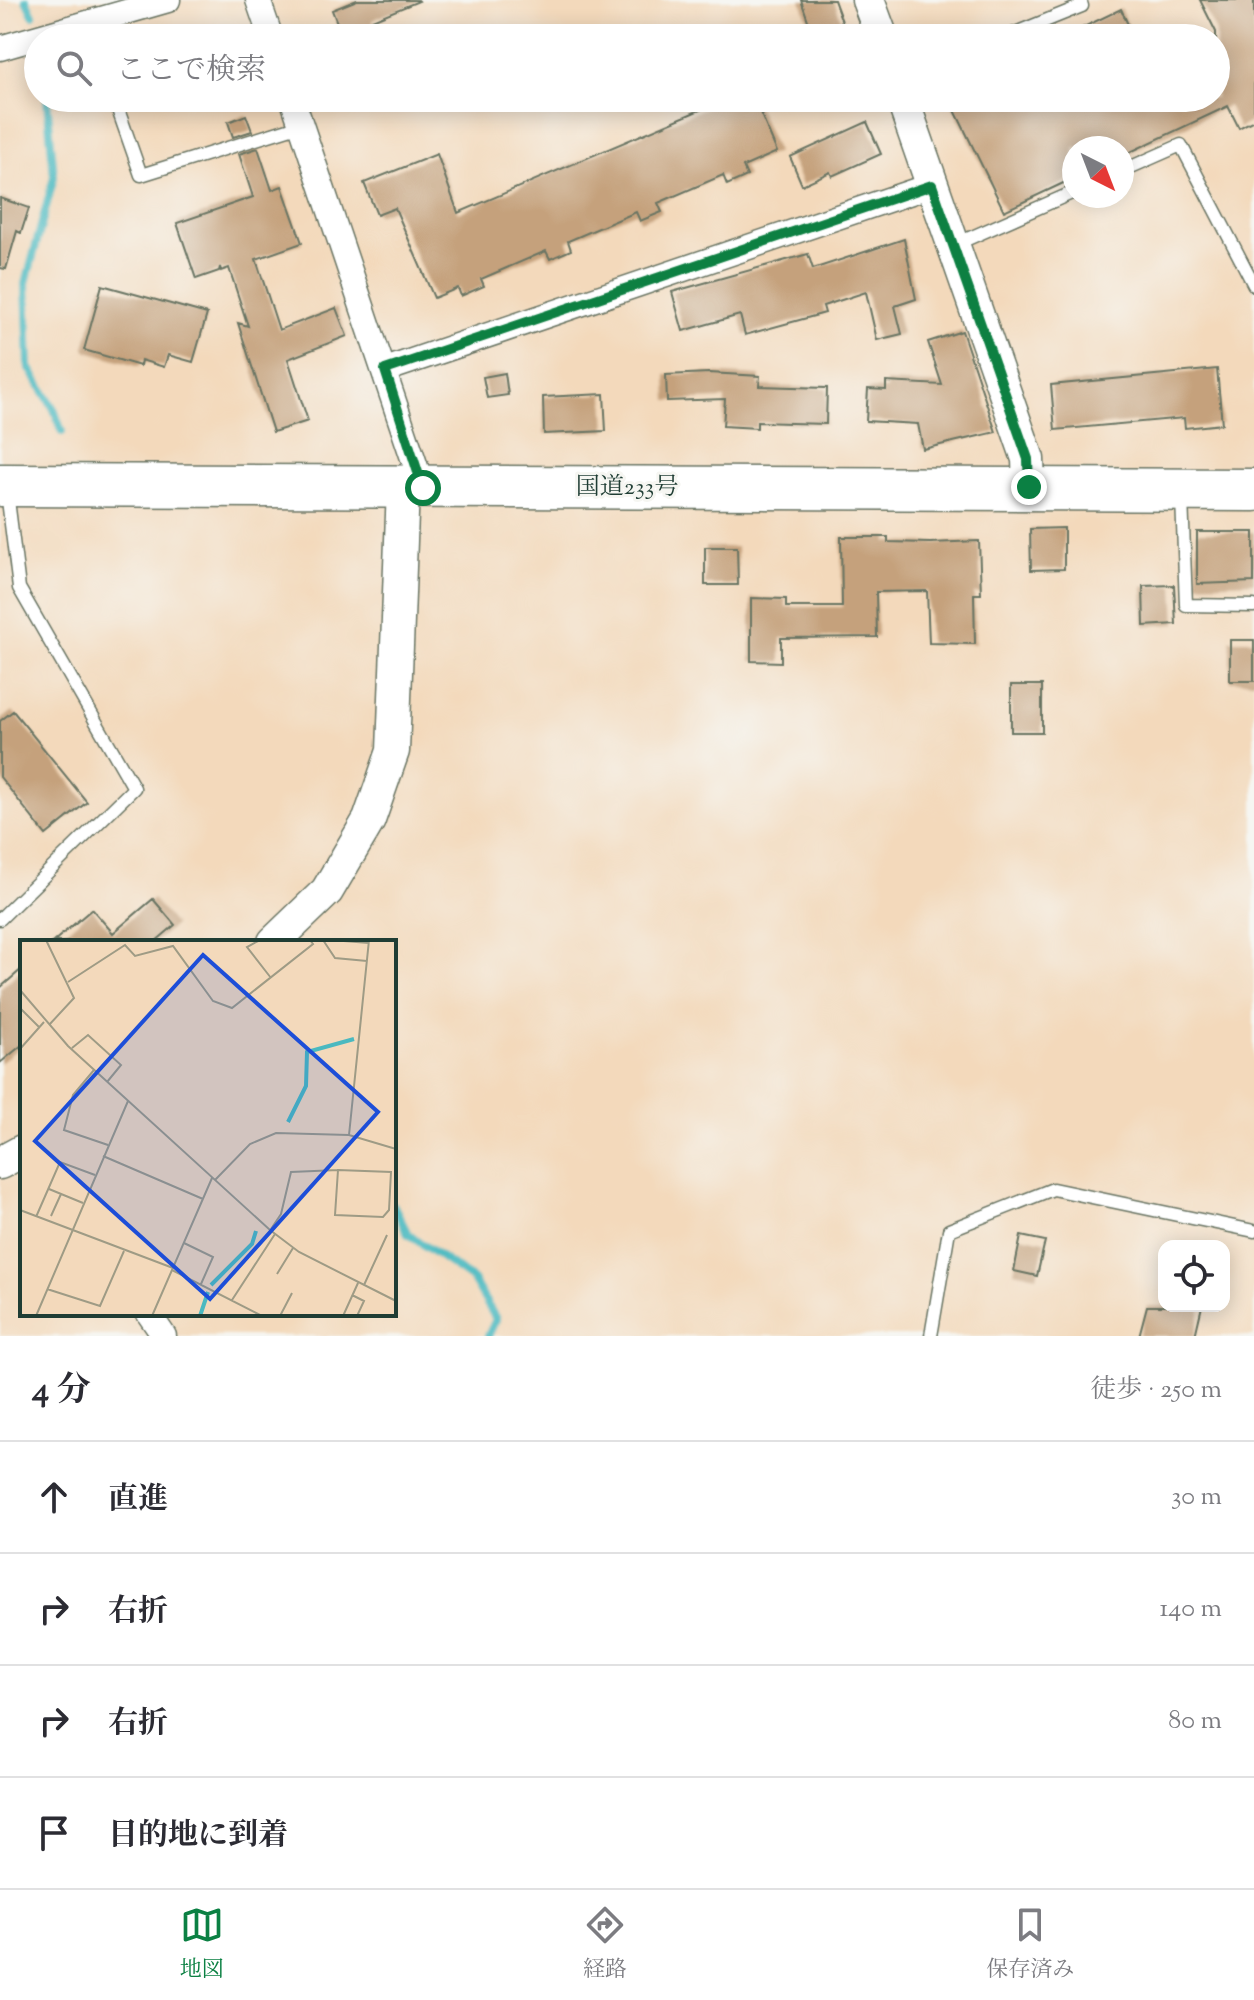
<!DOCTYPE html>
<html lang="ja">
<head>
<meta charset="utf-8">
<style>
	:root { --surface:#fff; --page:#f2f2f3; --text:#2b2b33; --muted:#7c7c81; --line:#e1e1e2; --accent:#0b8043 }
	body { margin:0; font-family:"Sorts Mill Goudy","Noto Serif JP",serif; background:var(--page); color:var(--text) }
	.controls { position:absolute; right:24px; bottom:24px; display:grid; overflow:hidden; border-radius:16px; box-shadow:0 4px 20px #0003 }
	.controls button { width:72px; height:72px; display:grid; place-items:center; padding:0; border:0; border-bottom:2px solid var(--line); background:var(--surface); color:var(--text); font:40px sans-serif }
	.compass { position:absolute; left:1062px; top:136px; width:72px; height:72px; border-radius:50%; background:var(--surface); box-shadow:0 4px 20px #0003; rotate:138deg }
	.stop { position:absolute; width:24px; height:24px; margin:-18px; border:6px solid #0b8043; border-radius:50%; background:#fff }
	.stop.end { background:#0b8043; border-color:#fff; box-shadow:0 2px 8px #0008 }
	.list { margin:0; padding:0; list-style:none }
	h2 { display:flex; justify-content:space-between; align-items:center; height:104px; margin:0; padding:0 32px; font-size:34px }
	h2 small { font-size:26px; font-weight:400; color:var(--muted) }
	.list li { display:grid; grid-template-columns:52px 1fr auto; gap:24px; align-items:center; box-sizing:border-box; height:112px; padding:0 32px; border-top:2px solid var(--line) }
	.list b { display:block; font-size:30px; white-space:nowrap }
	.list em { font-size:26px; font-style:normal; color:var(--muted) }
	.icon { flex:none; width:44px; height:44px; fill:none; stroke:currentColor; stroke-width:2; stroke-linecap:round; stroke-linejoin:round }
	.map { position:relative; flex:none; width:1254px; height:1336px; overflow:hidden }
	.search { position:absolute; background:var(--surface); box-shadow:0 4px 20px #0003; left:24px; right:24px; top:24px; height:88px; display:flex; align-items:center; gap:20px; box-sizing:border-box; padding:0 28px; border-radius:44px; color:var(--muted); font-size:30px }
	.sheet { height:552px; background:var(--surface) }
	nav { display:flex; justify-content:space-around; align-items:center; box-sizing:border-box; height:112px; border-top:2px solid var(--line); background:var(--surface); font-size:22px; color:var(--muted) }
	nav a { display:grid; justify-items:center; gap:4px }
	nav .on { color:var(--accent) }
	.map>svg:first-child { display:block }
</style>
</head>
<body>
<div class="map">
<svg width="1254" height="1336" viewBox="0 0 1254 1336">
	<rect width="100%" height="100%" fill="#f6f6f2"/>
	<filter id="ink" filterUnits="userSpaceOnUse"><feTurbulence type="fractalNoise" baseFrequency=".0125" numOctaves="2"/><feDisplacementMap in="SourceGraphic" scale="16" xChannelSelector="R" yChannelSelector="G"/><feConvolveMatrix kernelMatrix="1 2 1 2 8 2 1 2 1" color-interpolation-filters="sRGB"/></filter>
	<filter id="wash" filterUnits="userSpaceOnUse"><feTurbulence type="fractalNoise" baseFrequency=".006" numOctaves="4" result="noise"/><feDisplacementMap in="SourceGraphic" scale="32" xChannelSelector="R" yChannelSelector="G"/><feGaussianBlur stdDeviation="1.8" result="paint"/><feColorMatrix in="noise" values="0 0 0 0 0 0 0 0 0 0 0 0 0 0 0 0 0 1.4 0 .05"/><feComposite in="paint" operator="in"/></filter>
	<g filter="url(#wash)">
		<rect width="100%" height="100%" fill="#f3d9bb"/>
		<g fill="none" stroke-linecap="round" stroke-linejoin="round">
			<!-- stream -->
			<path stroke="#4ab9c0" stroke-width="8" d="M 26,0 L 33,15
				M 47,98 L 54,177 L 26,283 L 29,367 L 54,409 L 62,432
				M 394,1206 L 408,1234 L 473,1280 L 496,1319 L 488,1336"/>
		</g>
		<g id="blocks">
			<!-- building -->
			<path fill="#c5a17b" d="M 357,0 L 418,0 L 419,1 L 372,20 L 379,38 L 343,38 L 332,10 Z
				M 801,0 L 834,0 L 848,38 L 814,38 Z
				M 1200,0 L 1254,0 L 1254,120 L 1239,128 L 1228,106 L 1122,156 L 1122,148 L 1074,148 L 1074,178 L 1004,211 L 949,98 L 1216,98 L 1216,32 Z
				M 1121,9 L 1134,38 L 1061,38 Z
				M 728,98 L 754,98 L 777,152 L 743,167 L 747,176 L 727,185 L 723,175 L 658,203 L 662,212 L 640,221 L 636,212 L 568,241 L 571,250 L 550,259 L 546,251 L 481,279 L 484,286 L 461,296 L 458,288 L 434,298 L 395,208 L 377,215 L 364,183 L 437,154 L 458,213 Z
				M 246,115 L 252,131 L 233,137 L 228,122 Z
				M 867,122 L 881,154 L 832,176 L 830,172 L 802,185 L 790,157 Z
				M 258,148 L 272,190 L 282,186 L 302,243 L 256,259 L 279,330 L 336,308 L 347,336 L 288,359 L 308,421 L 273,432 L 238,323 L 248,326 L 229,268 L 221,271 L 220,267 L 219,271 L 196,279 L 177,223 L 253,197 L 239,154 Z
				M 0,198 L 29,208 L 21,233 L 17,231 L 6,269 L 0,268 Z
				M 904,239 L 916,299 L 895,306 L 902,334 L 877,340 L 866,292 L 823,306 L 825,313 L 745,335 L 740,315 L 683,331 L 672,292 L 808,254 L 813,269 Z
				M 102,285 L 207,314 L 193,362 L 168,355 L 164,367 L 141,360 L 140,366 L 84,350 Z
				M 962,331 L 996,432 L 923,449 L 918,424 L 866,421 L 868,389 L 886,390 L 886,382 L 942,385 L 928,342 Z
				M 1217,369 L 1222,424 L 1185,428 L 1184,418 L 1055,430 L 1051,385 Z
				M 505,373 L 508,395 L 487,398 L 483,377 Z
				M 709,373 L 760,376 L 759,386 L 827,388 L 826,424 L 757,422 L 757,428 L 723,426 L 725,399 L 667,401 L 666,375 Z
				M 604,394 L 606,431 L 544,434 L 543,397 Z
				M 1064,528 L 1064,569 L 1031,570 L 1030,529 Z
				M 1197,532 L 1254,532 L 1254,582 L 1197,584 Z
				M 841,537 L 888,537 L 888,542 L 930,543 L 979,541 L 981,594 L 974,594 L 975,644 L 929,643 L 927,591 L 876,592 L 877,637 L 781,638 L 781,662 L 751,661 L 751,598 L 786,599 L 786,607 L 842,607 Z
				M 705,547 L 737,547 L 738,585 L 705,585 Z
				M 1174,585 L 1176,624 L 1144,626 L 1143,586 Z
				M 1230,640 L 1254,640 L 1254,681 L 1230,681 Z
				M 1011,685 L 1042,685 L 1042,732 L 1011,732 Z
				M 13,711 L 87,802 L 46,835 L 0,777 L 0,721 Z
				M 153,899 L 175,925 L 155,942 L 53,942 L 92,909 L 113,933 Z
				M 22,969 L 22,1045 L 0,1063 L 0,988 Z
				M 1021,1236 L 1045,1241 L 1037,1276 L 1014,1271 Z
				M 1147,1306 L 1202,1306 L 1195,1336 L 1139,1336 Z"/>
		</g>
	</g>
	<g filter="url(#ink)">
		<use href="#blocks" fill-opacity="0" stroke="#697463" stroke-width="2"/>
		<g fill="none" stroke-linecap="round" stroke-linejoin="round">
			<defs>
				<path id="lane" d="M 1003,38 L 1082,6 L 1080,0
					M 114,98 L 141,175 L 301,125
					M 1122,171 L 1181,145 L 1254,285
					M 956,244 L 1074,192
					M 1182,497 L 1186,605 L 1254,606
					M 0,919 L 134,788 L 19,588 L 7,492
					M 931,1336 L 949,1230 L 1053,1189 L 1254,1231"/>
				<path id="street" d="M 258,0 L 271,38
					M 0,48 L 168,0
					M 292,98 L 423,488
					M 385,370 L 932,185
					M 149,1314 L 164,1336"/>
				<path id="secondary" d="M 868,0 L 882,38
					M 902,98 L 1028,459 L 1029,487
					M 274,942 L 327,891 L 369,820 L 393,751 L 403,488
					M 0,1163 L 22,1151"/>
				<path id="highway" d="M 0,485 L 1254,490"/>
			</defs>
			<!-- lane casing -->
			<use href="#lane" stroke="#697463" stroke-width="15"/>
			<!-- street casing -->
			<use href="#street" stroke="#697463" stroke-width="27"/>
			<!-- secondary casing -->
			<use href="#secondary" stroke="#697463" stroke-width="35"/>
			<!-- highway casing -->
			<use href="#highway" stroke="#697463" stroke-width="45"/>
			<!-- lane -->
			<use href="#lane" stroke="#fff" stroke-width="12"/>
			<!-- street -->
			<use href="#street" stroke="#fff" stroke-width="24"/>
			<!-- secondary -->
			<use href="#secondary" stroke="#fff" stroke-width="32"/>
			<!-- highway -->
			<use href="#highway" stroke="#fff" stroke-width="42"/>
		</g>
	</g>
	<g fill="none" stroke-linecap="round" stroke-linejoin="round" filter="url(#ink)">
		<!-- route -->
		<path stroke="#0b8043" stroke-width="10" d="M 423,488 L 385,370 L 932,185 L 1028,459 L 1029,487"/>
	</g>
	<g text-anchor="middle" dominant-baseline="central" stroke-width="6" stroke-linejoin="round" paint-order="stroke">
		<!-- street labels -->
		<g font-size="24" fill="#1f3d34" stroke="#f6f6f2">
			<text x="627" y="488">国道233号</text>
		</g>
	</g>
	<!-- overview -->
	<g transform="translate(20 940)">
		<rect width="376" height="376" fill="#f3d9bb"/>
		<path fill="none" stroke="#4ab9c0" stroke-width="4" d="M 268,182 L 286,146 L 287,112 L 334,99M 191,345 L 232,304 L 236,291M 180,376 L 188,352"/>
		<path fill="none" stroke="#9e9b85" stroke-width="2" d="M 26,0 L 54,58 L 29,85M 240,0 L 227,7 L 251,38M 303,0 L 315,18 L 347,21M 311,0 L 349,3M 48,42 L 105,5 L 115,16 L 153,6 L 193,61 L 212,68 L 293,4 L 290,0M 0,50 L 48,106 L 250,290 L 279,312 L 376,361M 0,68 L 19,87M 52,108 L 68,95 L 101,125 L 87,142M 0,109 L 24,82M 74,130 L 53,155 L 44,190 L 88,205M 329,195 L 349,0M 83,216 L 183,259M 318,230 L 371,232 L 369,270 L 363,277 L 315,275 ZM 195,240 L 230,204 L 256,193 L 329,195 L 376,209M 29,249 L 63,263M 0,270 L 153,328M 31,276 L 41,254M 16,277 L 40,222 L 75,235M 251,289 L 261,274 L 271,232 L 318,230M 164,303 L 193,317 L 181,344M 152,330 L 242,376M 257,334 L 273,308M 344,345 L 367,295M 27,349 L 80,366 L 104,311M 332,355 L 344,361 L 337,376M 212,360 L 255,294M 16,376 L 108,161M 132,376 L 192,238M 260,376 L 272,353M 323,376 L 338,343"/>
		<path fill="#1d4ed8" fill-opacity="0.15" stroke="#1d4ed8" stroke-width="4" d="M 183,15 L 358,172 L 190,359 L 15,201 Z"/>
		<rect width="376" height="376" fill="none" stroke="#1f3d34" stroke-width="4"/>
	</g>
</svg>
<div class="controls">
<button><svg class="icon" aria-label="locate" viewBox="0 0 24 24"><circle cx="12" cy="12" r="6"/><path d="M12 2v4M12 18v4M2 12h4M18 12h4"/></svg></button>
</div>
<svg class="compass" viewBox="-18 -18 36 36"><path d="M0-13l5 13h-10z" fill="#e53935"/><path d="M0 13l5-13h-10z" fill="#7c7c81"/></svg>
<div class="stop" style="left:423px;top:488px"></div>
<div class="stop end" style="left:1029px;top:487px"></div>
<div class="search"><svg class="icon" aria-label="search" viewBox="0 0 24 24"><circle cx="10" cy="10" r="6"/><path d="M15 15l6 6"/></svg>ここで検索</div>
</div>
<section class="sheet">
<h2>4 分<small>徒歩 · 250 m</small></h2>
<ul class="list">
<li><svg class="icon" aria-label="ahead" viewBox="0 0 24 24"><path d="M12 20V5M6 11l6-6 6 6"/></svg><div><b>直進</b></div><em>30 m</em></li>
<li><svg class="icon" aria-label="right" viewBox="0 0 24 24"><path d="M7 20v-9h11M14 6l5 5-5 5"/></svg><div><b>右折</b></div><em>140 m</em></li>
<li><svg class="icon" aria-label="right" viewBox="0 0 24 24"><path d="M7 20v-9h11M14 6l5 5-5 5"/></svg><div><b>右折</b></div><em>80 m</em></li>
<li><svg class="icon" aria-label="arrive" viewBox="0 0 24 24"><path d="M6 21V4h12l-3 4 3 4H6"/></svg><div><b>目的地に到着</b></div></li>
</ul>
</section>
<nav>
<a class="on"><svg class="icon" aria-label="map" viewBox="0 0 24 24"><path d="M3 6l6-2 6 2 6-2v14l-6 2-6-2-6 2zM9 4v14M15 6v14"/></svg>地図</a>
<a><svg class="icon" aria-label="directions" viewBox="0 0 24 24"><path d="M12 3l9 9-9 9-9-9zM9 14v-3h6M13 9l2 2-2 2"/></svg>経路</a>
<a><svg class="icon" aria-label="saved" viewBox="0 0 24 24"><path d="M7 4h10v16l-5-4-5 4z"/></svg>保存済み</a>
</nav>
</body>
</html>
